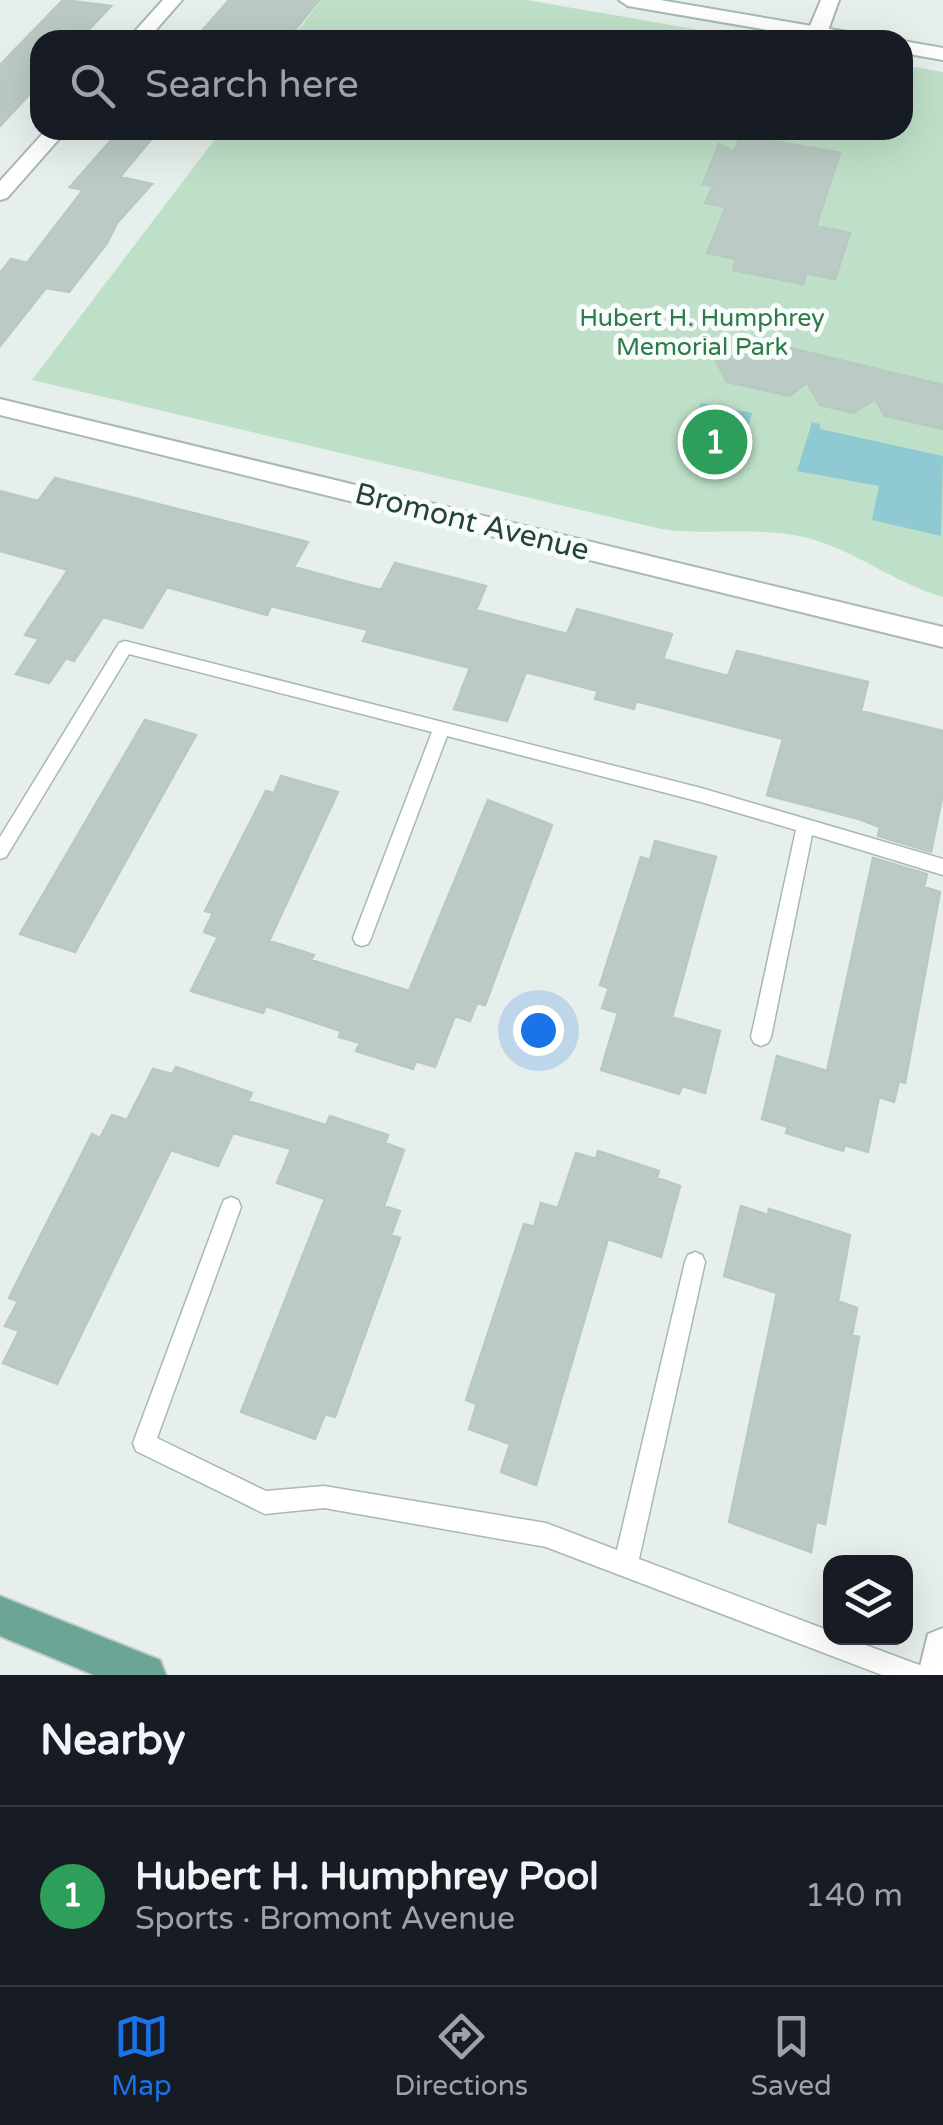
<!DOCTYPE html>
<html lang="en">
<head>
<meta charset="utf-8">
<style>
	:root { --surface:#171b24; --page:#20242c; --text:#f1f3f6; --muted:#9ea1a6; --line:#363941; --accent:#1a73e8 }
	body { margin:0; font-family:"Varela Round",sans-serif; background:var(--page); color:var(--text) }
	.controls { position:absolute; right:30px; bottom:30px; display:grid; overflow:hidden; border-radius:20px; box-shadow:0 10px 40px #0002 }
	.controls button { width:90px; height:90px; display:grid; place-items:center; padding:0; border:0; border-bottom:2px solid var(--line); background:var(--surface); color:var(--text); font:50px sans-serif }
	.you { position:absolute; left:538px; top:1030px; width:35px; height:35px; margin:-25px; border:8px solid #fff; border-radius:50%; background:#1a73e8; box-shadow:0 0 0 15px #1a73e833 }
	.badge { display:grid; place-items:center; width:65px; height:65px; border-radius:50%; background:var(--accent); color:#fff; font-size:32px; font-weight:700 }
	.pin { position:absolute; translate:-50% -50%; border:5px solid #fff; box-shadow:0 2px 10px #0006 }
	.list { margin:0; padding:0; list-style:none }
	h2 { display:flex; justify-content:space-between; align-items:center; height:130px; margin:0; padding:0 40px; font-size:42px }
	h2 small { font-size:32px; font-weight:400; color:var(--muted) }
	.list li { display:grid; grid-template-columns:65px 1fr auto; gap:30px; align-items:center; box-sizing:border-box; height:180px; padding:0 40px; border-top:2px solid var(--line) }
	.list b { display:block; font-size:38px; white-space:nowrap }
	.list p { margin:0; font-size:32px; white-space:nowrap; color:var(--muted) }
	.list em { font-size:32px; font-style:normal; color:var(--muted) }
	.icon { flex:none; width:55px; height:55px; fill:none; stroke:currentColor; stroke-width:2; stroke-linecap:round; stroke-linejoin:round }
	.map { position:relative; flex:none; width:943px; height:1675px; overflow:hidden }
	.search { position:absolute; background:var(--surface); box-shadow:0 10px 40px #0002; left:30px; right:30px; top:30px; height:110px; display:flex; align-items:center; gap:25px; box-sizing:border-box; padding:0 35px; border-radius:30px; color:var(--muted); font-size:38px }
	.sheet { height:310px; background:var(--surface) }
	nav { display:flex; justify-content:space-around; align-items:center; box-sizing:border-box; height:140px; border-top:2px solid var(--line); background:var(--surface); font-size:28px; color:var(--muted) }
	nav a { display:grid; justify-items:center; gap:5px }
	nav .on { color:var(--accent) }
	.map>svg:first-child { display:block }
</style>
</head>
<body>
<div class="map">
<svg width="943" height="1675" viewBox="0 0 943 1675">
	<rect width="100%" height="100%" fill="#e6efeb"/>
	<!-- green -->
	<path fill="#bfe0c8" d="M 321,0 L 527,0 L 757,40 L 291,40 Z
		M 903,65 L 943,72 L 943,597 C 895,583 856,551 808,538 C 759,526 710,536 661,529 L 32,380 L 222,130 L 903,130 Z"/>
	<!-- water -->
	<path fill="#8ec9d4" d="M 701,403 L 752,413 L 749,424 L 744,423 L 729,471 L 685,461 L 702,413 L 698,411 Z
		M 812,422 L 820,424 L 820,429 L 943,456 L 941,536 L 872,520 L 879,486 L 797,471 Z"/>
	<!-- building -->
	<path fill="#bbcac4" stroke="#b8c9c2" stroke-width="2.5" d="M 63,0 L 111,6 L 79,40 L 40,40 L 40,83 L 0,126 L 0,65 Z
		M 229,0 L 319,0 L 287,40 L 194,40 Z
		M 120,130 L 159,130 L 120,177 L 152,184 L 117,223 L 107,243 L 69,292 L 46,288 L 0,346 L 0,273 L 11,259 L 27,263 L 83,190 L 70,187 Z
		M 741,135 L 840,153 L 816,226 L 850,233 L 835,279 L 806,273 L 803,284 L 733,270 L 736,259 L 707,253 L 726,207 L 705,203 L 713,186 L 703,184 L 719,144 L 734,152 Z
		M 703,336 L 789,352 L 786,347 L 943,385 L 943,429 L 885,416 L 875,399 L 853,413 L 820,405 L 807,382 L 790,396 L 727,382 Z
		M 55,478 L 308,542 L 294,567 L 352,583 L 381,590 L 395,563 L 486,586 L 476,610 L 567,634 L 577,609 L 672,634 L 663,659 L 728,676 L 737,651 L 868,682 L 861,711 L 943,731 L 943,793 L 931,852 L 878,836 L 880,827 L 859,819 L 767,795 L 783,739 L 636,701 L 634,709 L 595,699 L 598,691 L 526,672 L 507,721 L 454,709 L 470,668 L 363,641 L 368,630 L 271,606 L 267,615 L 167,587 L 142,628 L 103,617 L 74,661 L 66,658 L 49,683 L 16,674 L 39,639 L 25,635 L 68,570 L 0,551 L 0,491 L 38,501 Z
		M 145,720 L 196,735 L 75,952 L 20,934 Z
		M 281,776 L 338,792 L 269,941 L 314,955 L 311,960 L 409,991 L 488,800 L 552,825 L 485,1005 L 477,1003 L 470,1021 L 455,1016 L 435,1067 L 416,1061 L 413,1069 L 356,1051 L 360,1043 L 339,1037 L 341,1031 L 266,1006 L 263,1013 L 191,991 L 218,937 L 204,932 L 213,913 L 205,911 L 266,791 L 274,793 Z
		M 655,841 L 716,857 L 672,1017 L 720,1031 L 705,1093 L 682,1086 L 679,1094 L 601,1070 L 618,1013 L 602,1008 L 609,988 L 600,985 L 641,857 L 650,860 Z
		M 873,858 L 927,874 L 924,887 L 940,892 L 905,1083 L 899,1081 L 894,1102 L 879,1097 L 868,1152 L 845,1145 L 843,1151 L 786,1133 L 788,1127 L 762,1119 L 777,1056 L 827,1071 Z
		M 176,1067 L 252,1093 L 248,1101 L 326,1125 L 330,1116 L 388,1135 L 385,1143 L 404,1150 L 384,1206 L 400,1211 L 391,1235 L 400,1238 L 335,1417 L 325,1414 L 315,1439 L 241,1412 L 325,1199 L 277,1183 L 291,1149 L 233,1133 L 218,1166 L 171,1150 L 57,1384 L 3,1363 L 19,1331 L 5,1326 L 18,1301 L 9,1298 L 92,1134 L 100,1138 L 112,1115 L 127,1120 L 153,1069 L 172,1074 Z
		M 598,1151 L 659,1171 L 657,1178 L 680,1186 L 661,1257 L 608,1239 L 536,1485 L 501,1472 L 510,1444 L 469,1429 L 477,1404 L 466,1400 L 524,1224 L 534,1227 L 541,1203 L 558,1208 L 576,1153 L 596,1159 Z
		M 741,1206 L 768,1215 L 769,1209 L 850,1235 L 838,1301 L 857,1308 L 852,1335 L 859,1337 L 825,1524 L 816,1522 L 811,1552 L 729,1522 L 777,1293 L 724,1276 Z"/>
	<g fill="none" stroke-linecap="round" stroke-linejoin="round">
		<defs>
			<path id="lane" d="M 125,641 L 701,788 L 943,859 L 943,875 L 812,835 L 771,1037 L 768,1043 L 761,1046 L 754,1043 L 751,1037 L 796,830 L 701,802 L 447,736 L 371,938 L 368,944 L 362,946 L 356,944 L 353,938 L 432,732 L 129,654 L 6,857 L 0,859 L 0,837 L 119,643 Z
				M 231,1197 L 238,1200 L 241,1207 L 157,1438 L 266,1491 L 324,1486 L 546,1523 L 617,1550 L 685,1262 L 688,1255 L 695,1252 L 702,1255 L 705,1262 L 639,1559 L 830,1631 L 830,1638 L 847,1638 L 914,1663 L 923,1666 L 926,1675 L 882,1675 L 546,1547 L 324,1508 L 265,1514 L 136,1451 L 133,1443 L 221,1207 L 224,1200 Z"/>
			<path id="street" d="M 163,0 L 182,0 L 147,40 L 127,40 Z
				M 821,0 L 839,0 L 827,33 L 817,39 L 807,33 Z
				M 46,130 L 67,130 L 7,198 L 0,200 L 0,181 Z
				M 0,399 L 943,627 L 943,647 L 0,415 Z
				M 943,1628 L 943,1675 L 918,1675 L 928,1634 Z"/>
			<path id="secondary" d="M 619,0 L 660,0 L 859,34 L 869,40 L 826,40 L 628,6 Z
				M 903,41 L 943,48 L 943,60 L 903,53 Z"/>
			<path id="primary" d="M 0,1596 L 160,1660 L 166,1675 L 94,1675 L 0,1636 Z"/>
		</defs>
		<!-- lane casing -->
		<use href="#lane" stroke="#a8b8b2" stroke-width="3"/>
		<!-- street casing -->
		<use href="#street" stroke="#a8b8b2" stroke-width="4"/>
		<!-- secondary casing -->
		<use href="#secondary" stroke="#a4bbb3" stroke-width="4"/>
		<!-- primary casing -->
		<use href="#primary" stroke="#c2cac8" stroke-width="4"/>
		<!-- lane -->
		<use href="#lane" fill="#fff" fill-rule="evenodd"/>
		<!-- street -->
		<use href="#street" fill="#fff" fill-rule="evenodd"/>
		<!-- secondary -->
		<use href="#secondary" fill="#fff" fill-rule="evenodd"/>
		<!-- primary -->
		<use href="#primary" fill="#6aa596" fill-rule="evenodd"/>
	</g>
	<g text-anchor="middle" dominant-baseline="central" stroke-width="10" stroke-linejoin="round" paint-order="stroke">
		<!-- far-park labels -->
		<g font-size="25" fill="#2d7a4b" stroke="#f7fbf9">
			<text x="702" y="318">Hubert H. Humphrey<tspan x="702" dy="29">Memorial Park</tspan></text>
		</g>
		<!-- street labels -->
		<g font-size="30" fill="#24423a" stroke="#f7fbf9">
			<text transform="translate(472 522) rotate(14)">Bromont Avenue</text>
		</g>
	</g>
</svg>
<div class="controls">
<button><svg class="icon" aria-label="layers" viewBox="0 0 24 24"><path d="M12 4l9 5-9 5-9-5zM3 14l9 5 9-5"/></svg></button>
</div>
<div class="you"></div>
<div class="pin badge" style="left:715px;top:442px;background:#2e9e5b">1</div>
<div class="search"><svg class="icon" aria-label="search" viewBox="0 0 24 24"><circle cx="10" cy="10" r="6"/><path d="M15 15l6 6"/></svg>Search here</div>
</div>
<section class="sheet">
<h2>Nearby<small></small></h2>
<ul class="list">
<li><span class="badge" style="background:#2e9e5b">1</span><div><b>Hubert H. Humphrey Pool</b><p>Sports · Bromont Avenue</p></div><em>140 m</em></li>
</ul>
</section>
<nav>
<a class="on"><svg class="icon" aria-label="map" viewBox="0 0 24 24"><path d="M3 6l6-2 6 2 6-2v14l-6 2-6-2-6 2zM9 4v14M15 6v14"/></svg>Map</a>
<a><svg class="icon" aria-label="directions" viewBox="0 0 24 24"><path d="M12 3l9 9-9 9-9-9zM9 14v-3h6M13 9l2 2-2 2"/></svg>Directions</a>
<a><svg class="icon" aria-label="saved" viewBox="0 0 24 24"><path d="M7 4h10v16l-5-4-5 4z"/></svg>Saved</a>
</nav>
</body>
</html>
